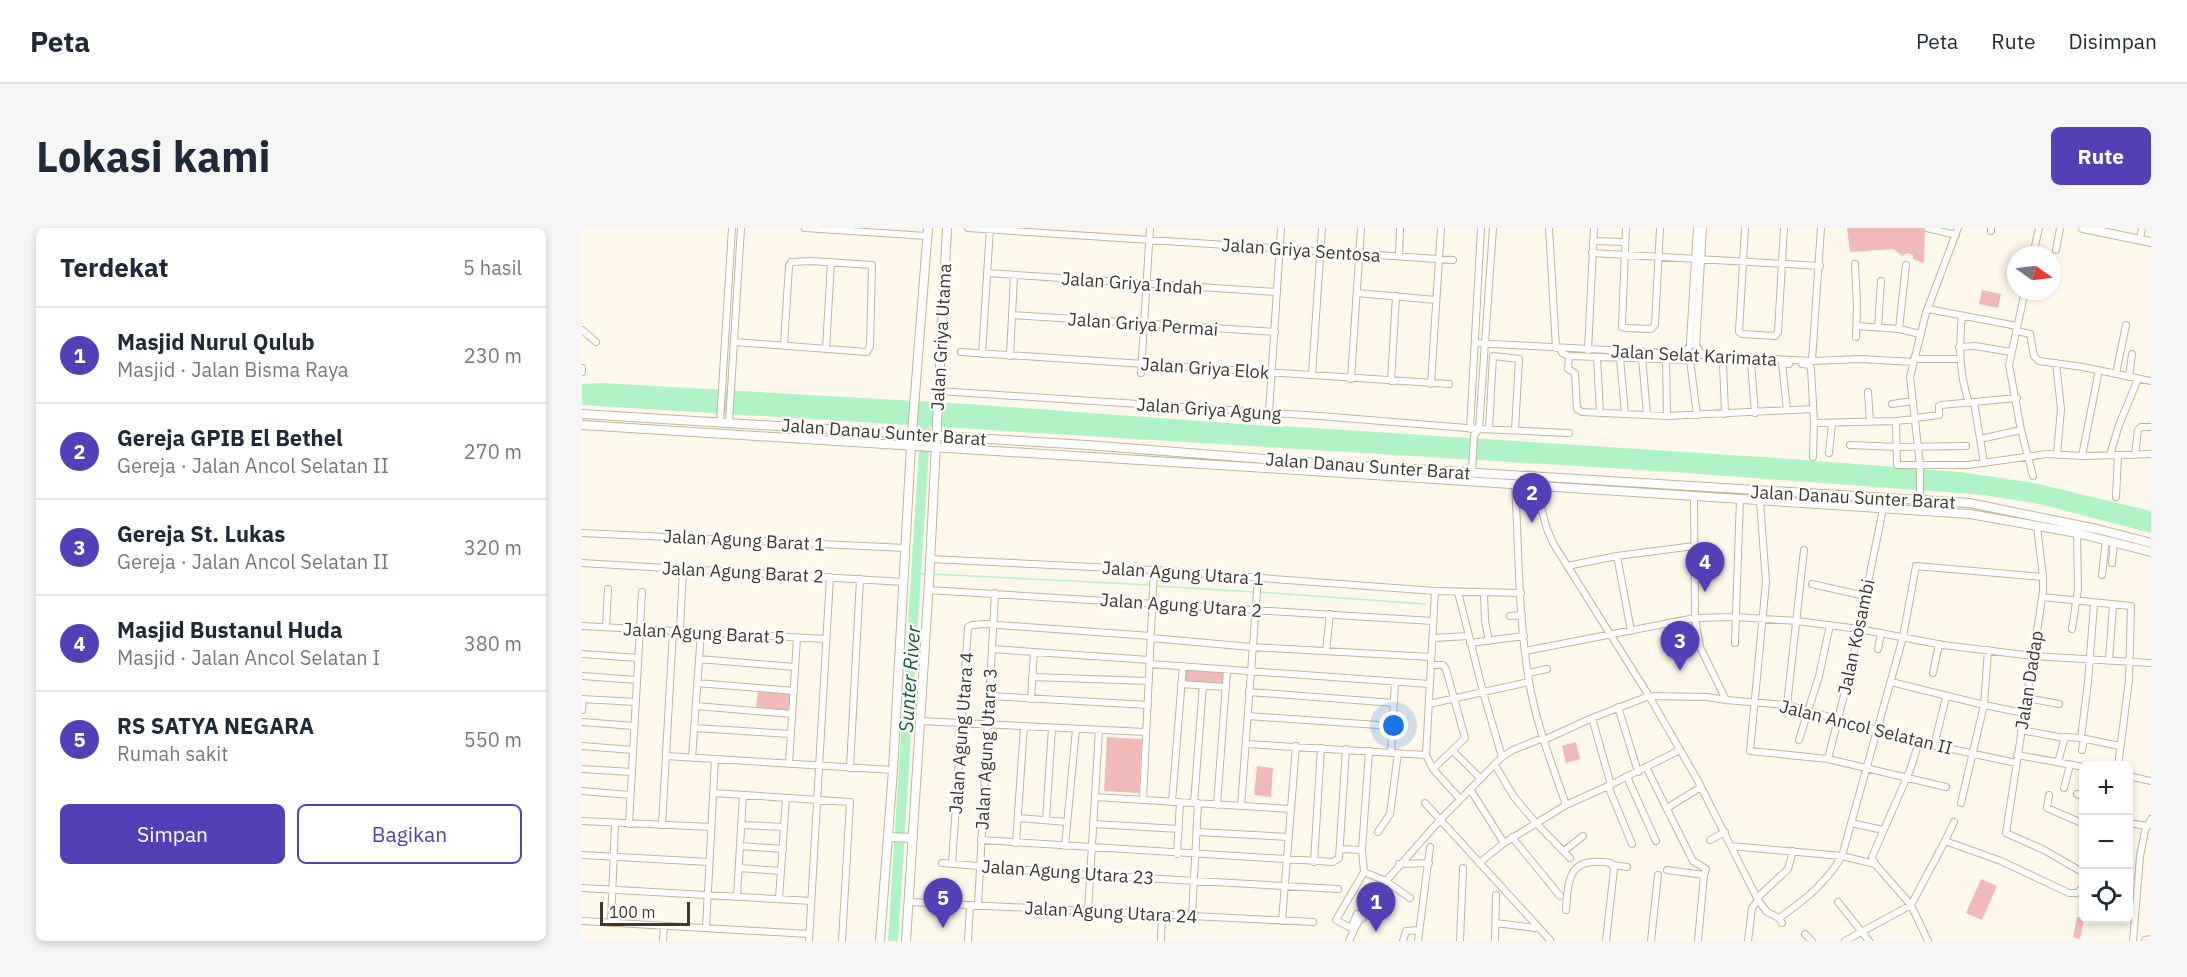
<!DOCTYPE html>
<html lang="id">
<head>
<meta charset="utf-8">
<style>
	:root { --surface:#fff; --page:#f6f6f7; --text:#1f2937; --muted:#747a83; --line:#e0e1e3; --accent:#543fb7 }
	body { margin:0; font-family:"IBM Plex Sans",sans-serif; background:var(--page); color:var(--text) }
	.controls { position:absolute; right:18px; bottom:18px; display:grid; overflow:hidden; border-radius:9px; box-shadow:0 3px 9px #0003 }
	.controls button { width:54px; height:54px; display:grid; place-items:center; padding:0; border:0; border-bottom:2px solid var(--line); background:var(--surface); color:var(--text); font:30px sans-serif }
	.compass { position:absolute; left:1425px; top:18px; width:54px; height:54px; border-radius:50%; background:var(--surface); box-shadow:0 3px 9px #0003; rotate:104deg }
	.scale { position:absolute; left:18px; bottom:15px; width:90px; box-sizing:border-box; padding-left:6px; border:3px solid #3e392c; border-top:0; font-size:16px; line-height:21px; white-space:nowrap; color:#3e392c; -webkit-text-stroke:4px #fff; paint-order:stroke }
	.you { position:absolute; left:812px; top:498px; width:21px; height:21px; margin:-15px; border:4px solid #fff; border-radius:50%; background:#1a73e8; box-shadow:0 0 0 9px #1a73e833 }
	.badge { display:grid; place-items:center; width:39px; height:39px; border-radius:50%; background:var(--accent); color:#fff; font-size:20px; font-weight:700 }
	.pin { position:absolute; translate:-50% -50px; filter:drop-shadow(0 2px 3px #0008) }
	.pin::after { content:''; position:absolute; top:32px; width:21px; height:18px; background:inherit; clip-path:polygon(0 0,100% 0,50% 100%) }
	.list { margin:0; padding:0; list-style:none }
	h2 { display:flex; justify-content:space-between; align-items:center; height:78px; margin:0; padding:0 24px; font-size:26px }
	h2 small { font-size:20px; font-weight:400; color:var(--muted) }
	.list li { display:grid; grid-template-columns:39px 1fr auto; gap:18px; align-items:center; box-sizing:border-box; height:96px; padding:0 24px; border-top:2px solid var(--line) }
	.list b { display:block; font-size:22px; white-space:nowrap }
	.list p { margin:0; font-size:20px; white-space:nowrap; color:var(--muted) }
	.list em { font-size:20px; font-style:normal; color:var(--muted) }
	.actions { display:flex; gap:12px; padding:18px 24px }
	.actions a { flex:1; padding:14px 0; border:2px solid var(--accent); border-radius:9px; text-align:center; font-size:21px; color:var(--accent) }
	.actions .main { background:var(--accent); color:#fff }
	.icon { flex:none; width:33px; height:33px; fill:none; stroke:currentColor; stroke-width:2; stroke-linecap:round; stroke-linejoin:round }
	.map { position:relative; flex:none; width:1569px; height:713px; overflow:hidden; border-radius:9px }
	header { display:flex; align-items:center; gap:36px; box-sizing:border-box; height:84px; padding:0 30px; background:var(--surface); border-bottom:2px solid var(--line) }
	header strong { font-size:28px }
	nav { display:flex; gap:33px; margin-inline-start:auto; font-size:21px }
	.intro { display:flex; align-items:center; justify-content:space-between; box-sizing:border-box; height:144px; padding:0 36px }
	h1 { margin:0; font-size:42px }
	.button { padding:15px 27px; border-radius:9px; background:var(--accent); color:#fff; font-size:21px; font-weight:700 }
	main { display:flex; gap:36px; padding:0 36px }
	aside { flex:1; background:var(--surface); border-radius:9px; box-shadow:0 3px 9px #0003 }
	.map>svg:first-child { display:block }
</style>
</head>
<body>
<header>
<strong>Peta</strong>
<nav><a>Peta</a><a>Rute</a><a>Disimpan</a></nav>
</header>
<div class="intro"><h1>Lokasi kami</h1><a class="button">Rute</a></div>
<main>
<aside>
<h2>Terdekat<small>5 hasil</small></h2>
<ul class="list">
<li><span class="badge">1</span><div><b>Masjid Nurul Qulub</b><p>Masjid · Jalan Bisma Raya</p></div><em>230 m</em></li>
<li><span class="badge">2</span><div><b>Gereja GPIB El Bethel</b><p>Gereja · Jalan Ancol Selatan II</p></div><em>270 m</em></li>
<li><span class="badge">3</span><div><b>Gereja St. Lukas</b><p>Gereja · Jalan Ancol Selatan II</p></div><em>320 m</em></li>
<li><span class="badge">4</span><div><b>Masjid Bustanul Huda</b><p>Masjid · Jalan Ancol Selatan I</p></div><em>380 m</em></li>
<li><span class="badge">5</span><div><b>RS SATYA NEGARA</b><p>Rumah sakit</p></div><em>550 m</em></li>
</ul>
<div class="actions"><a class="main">Simpan</a><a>Bagikan</a></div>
</aside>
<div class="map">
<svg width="1569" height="713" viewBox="0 0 1569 713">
	<rect width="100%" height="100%" fill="#fff9ec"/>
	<!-- green -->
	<path fill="#f0bab6" d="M 1265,0 L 1343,0 L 1342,35 L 1331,31 L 1331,27 L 1325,25 L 1320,28 L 1311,21 L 1268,24 Z
		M 1400,62 L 1419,66 L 1416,80 L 1397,76 Z
		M 603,440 L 641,443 L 640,456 L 602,454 Z
		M 176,462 L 208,466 L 206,484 L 174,480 Z
		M 525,509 L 560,511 L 557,565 L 522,563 Z
		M 994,514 L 998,531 L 984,535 L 980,518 Z
		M 675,538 L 691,540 L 689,569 L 672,567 Z
		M 1399,651 L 1415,658 L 1400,692 L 1384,685 Z
		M 1495,689 L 1502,691 L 1498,711 L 1491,709 Z"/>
	<!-- water -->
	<path fill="#b0f3c5" d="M 20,155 L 386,176 L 700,199 L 702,198 L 1209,231 L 1378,244 L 1452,255 L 1569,283 L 1569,305 L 1457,276 L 1402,267 L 1091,244 L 0,177 L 0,156 Z"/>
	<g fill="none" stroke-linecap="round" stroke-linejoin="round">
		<!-- stream -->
		<path stroke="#b0f3c5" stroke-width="1.5" d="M 334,345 L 342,346
			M 350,346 L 570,357
			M 575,358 L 672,364
			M 677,364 L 843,376"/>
		<!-- river -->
		<path stroke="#b0f3c5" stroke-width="10" d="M 311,713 L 344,188"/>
		<defs>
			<path id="street" d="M 223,0 L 345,8
				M 386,0 L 871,32
				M 967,0 L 974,120
				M 1044,0 L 1040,96 L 1040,99 L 1044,100 L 1069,101 L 1073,97 L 1078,0
				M 1163,0 L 1157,104 L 1160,106 L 1193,108 L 1196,104 L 1202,0
				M 1345,0 L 1374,7
				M 1409,3 L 1409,0
				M 1558,11 L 1560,0
				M 1011,13 L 1043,14
				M 1474,22 L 1478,0
				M 1010,25 L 1238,38
				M 1451,27 L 1457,0
				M 817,28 L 818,0
				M 1273,36 L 1275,78 L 1274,109
				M 405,45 L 695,64
				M 1443,63 L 1427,137 L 1439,202 L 1451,248
				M 775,65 L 854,72
				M 1346,81 L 1435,98
				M 430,87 L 693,104
				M 1380,88 C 1377,118 1377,145 1387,175
				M 1275,98 L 1317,101 L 1338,106
				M 1296,99 L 1299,53
				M 1317,101 L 1324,37
				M 0,102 L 14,114
				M 1435,103 L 1448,106 L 1452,128 L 1457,133 L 1501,139 L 1569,153
				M 152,114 L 285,124 L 288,118 L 290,37 L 228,33 L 209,34 L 207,38 L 202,117
				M 893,115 L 1230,133 L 1279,131 L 1331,134
				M 1377,119 L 1393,118 L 1429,124
				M 978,120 L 980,125 L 987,128 L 986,141 L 993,145 L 995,181 L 1000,184 L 1085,188 L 1231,181
				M 244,121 L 249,34
				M 1006,122 L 1012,0
				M 379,124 L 867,156
				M 1101,125 L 1108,118 L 1108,114 L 1115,0
				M 400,126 L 408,0
				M 1120,126 L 1114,118 L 1121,0
				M 428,128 L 432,47
				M 987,128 L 1108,132 L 1115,187
				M 1015,129 L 1018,185
				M 1038,130 L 1043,186
				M 1060,130 L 1065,186
				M 1084,131 L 1085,188
				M 1332,131 L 1377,131
				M 1230,133 L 1239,0
				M 1141,134 L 1143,186
				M 1169,135 L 1173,185
				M 1474,135 L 1479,181 L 1475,226
				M 1220,136 L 1227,137 L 1229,140 L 1232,195 L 1314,193 L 1333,191
				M 0,140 L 0,144
				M 559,145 L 568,0
				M 1534,146 L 1544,97
				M 730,147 L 740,0
				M 1547,149 L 1550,126
				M 769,151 L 779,0
				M 809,153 L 814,68
				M 849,156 L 859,0
				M 356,163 L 738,188 L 897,201 L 987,205
				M 1286,164 L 1288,194
				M 1392,174 L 1402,235
				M 1310,176 L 1331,173
				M 1205,182 L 1200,135 L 1207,136
				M 687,185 L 699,0
				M 1333,190 L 1357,187 L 1357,178 L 1359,177 L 1435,170
				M 1314,193 L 1315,237 L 1386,237 L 1465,226 L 1500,228 L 1569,226
				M 138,194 L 150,0
				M 147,194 L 159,0
				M 888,201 L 899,0
				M 907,201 L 911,128 L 937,131 L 933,202
				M 1398,211 L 1439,202
				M 1268,217 L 1315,219 L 1384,218
				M 1247,225 L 1250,195
				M 1528,227 L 1537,197 L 1556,151
				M 1553,227 L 1556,202 L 1559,199 L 1569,199
				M 1500,228 L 1517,142
				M 1231,229 L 1232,195
				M 890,244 L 892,207 L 897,201 L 911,0
				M 933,256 C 937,321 936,389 947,453 C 954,496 970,536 984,577
				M 953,258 L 965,301 L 971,315 L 1067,468 L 1116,553 L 1176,672
				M 1112,269 L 1113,390 L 1118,419 L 1144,472
				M 1534,269 L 1536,227
				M 1178,273 L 1184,354 L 1168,523 L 1246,531 L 1269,439 L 1301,281
				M 1338,273 L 1338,237 L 1328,149 L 1344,85 L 1376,0
				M 1455,298 L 1461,349 L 1461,364 L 1424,605 L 1462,622 L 1502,645
				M 0,305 L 324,320
				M 1035,328 L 1112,318
				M 348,331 L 572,342 L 853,363 L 939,365
				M 0,335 L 322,354
				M 1530,335 L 1532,314
				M 985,338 L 1035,328 L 1049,403
				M 1520,347 L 1524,312
				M 1230,356 L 1283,368
				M 346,362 L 851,393
				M 853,363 L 844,527 L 851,541 L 878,571
				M 876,364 L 901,464 L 920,529
				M 902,365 L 903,393 L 907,413
				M 1460,369 L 1549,378 L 1547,452 L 1536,538
				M 928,388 L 940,387
				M 0,398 L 244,411
				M 24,399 L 26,361
				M 1490,401 L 1496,361 L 1495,305
				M 98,403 L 101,341
				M 569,410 L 669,419 L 849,429
				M 851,410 L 886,408
				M 888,415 L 942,408
				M 1153,415 L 1158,271
				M 410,421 L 568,432
				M 1296,421 L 1299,405
				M 1406,422 L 1402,477 L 1442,485
				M 744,423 L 748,386
				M 943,423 L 1113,390 L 1154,389 L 1215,393 L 1277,401 L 1361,417 L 1451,428 L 1569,435
				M 0,426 L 56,430
				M 117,431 L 213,439
				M 1527,433 L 1531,377
				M 568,436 L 847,456
				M 849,437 L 861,437 L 864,441 L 883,510 L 851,541
				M 946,445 L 965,441
				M 1351,445 L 1357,416
				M 0,448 L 55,452
				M 450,449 L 567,453
				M 1309,454 L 1402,477 L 1379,575
				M 115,455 L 212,463
				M 599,456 L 644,459
				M 667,464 L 812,475
				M 408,468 L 566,477
				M 1445,470 L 1477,476
				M 0,471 L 54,474
				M 449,471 L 452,424
				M 847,476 L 947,454
				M 1205,477 L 1222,322
				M 114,478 L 210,486
				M 1036,479 L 1056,544
				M 0,482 L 1,471
				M 666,488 L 810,498
				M 1010,490 L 1029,557
				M 338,493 L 564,504
				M 0,494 L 52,498
				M 112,500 L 209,506
				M 1439,502 L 1482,510
				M 1499,510 L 1538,518
				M 962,512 L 1010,490 L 1067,468 L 1125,469 L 1144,472 L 1205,477 L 1337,514 L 1434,535
				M 1217,512 L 1237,448 L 1248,397
				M 1337,514 L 1328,542 L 1290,629 L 1293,636 L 1329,677 L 1346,713
				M 664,516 L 844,527
				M 0,518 L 51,522
				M 1352,518 L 1364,469
				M 1500,522 L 1502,511
				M 871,523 L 899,551
				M 809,524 L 813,454
				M 1435,527 L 1502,539
				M 84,528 L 311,542
				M 110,530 L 119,404
				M 1246,531 L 1364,559
				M 1476,534 L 1483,509 L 1499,510 L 1506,454 L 1512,376
				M 207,536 L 215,410
				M 913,537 L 932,569 L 953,594 L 988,630
				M 1064,539 L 1111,633 L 1124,641 L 1122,647
				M 268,540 L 278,351
				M 0,541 L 50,544
				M 1546,548 L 1569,553
				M 1045,549 L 1074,613
				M 1026,558 L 1050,616
				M 1482,560 L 1488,537
				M 888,561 L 922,615 L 984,577 L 1026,558 L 1098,522
				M 0,563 L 48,567
				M 131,565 L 268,574 L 260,713
				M 1495,566 L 1502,569
				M 1467,567 L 1465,580 L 1502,596
				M 513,569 L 709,581
				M 561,572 L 572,342
				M 590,574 L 601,438
				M 612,575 L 621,457
				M 843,575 L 968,712
				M 635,577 L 645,442
				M 659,578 L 676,350
				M 1085,580 L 1119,559
				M 436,590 L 485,594
				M 464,592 L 470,500
				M 0,593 L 129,599
				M 1269,595 L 1301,602
				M 1546,595 L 1566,598 L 1569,591
				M 47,596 L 60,364
				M 511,596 L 597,601
				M 80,597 L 91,403
				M 159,597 L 202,599
				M 615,604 L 707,609
				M 796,604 L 808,586 L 816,525
				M 930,609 L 978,668
				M 399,612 L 751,634 L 757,630 L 764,521
				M 1128,612 L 1143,604
				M 1363,613 L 1372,594
				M 434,615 L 442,498
				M 158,618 L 201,621
				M 483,618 L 494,501
				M 1149,618 L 1260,628 L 1293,636
				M 758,621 L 780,622
				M 982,623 L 1001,608
				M 595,626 L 598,574
				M 0,627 L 127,634
				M 732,634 L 739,520
				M 360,635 L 508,647 L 756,661
				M 897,635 L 922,615
				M 370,636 L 386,399 L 390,397 L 403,396 L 569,408
				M 817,636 L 847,635
				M 1031,637 L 1045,639
				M 157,640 L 199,643
				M 1085,642 L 1122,647 L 1116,713
				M 782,644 L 780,622 L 787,523
				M 0,660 L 229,673
				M 155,668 L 161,567
				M 1175,670 L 1206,641 L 1211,623
				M 197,671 L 204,570
				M 327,674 L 731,694
				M 1256,674 L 1287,713
				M 396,677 L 413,365
				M 984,682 C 986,648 988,628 1029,635 L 1032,641 L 1024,713
				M 506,683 L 517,502
				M 610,688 L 616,575
				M 781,690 L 775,686 L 769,700 L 754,692 L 782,644 L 804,653 L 858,592 L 920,529 L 931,522 L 961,510
				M 0,693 L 227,706
				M 700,693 L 714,518
				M 29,695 L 33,595
				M 914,695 L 953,700
				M 1200,695 L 1197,690 C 1223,672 1244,655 1260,628 L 1321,409 L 1334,338 L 1461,349
				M 124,700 L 133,531
				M 1223,706 L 1230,713
				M 81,713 L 82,698
				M 227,713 L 248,349
				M 386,713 L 388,677
				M 579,713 L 580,687
				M 767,713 L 777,692 L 788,685 L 804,653 L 828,670
				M 821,713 L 824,703 L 837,702
				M 836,713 L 848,619
				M 878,713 L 881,640
				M 913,713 L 914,667
				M 1069,713 L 1076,647
				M 1166,713 L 1170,680 L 1176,672 L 1185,684 L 1197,690
				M 1263,713 L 1329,677 L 1363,613 L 1419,633 L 1487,665 L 1495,665 L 1502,658
				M 1551,713 L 1558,628 L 1564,598"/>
			<path id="secondary" d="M 1501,0 L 1569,14
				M 0,186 L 505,217 L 748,236 L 1387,275 L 1515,301 L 1569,315
				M 0,197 L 668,239 L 1388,286 L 1495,305 L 1569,324
				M 307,609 L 331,610
				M 298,713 L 311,542 L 329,218 L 346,0
				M 324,713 L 347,354 L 365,0
				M 1564,713 L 1569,712"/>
		</defs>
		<!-- street casing -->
		<use href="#street" stroke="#c2b594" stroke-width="8"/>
		<!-- secondary casing -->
		<use href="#secondary" stroke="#c2b594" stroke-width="10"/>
		<!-- street -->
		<use href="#street" stroke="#fff" stroke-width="6"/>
		<!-- secondary -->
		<use href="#secondary" stroke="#fff" stroke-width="8"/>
	</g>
	<g text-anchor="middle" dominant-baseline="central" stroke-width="4.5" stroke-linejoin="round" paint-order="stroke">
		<!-- street labels -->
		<g font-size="18" fill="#3e392c" stroke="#fff">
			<text transform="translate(719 22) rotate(4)">Jalan Griya Sentosa</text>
			<text transform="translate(550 55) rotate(4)">Jalan Griya Indah</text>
			<text transform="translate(561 96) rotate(4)">Jalan Griya Permai</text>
			<text transform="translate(359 109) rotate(-87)">Jalan Griya Utama</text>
			<text transform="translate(1112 127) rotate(3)">Jalan Selat Karimata</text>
			<text transform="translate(623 140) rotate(4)">Jalan Griya Elok</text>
			<text transform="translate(627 181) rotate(4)">Jalan Griya Agung</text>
			<text transform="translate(302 204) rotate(4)">Jalan Danau Sunter Barat</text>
			<text transform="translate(786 238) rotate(4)">Jalan Danau Sunter Barat</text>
			<text transform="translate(1271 269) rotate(3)">Jalan Danau Sunter Barat</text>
			<text transform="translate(162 312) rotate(3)">Jalan Agung Barat 1</text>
			<text transform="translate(161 344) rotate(3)">Jalan Agung Barat 2</text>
			<text transform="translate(601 345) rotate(4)">Jalan Agung Utara 1</text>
			<text transform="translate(599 377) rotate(4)">Jalan Agung Utara 2</text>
			<text transform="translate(122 405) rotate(3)">Jalan Agung Barat 5</text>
			<text transform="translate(1274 409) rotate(-78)">Jalan Kosambi</text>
			<text transform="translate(1447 452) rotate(-81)">Jalan Dadap</text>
			<text transform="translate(1284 499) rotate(14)">Jalan Ancol Selatan II</text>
			<text transform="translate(379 505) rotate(-86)">Jalan Agung Utara 4</text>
			<text transform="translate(404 521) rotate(-87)">Jalan Agung Utara 3</text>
			<text transform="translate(486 644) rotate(4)">Jalan Agung Utara 23</text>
			<text transform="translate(529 684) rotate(3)">Jalan Agung Utara 24</text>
		</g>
		<!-- water labels -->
		<g font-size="20" font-style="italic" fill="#125d35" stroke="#fff">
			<text transform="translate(327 451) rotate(-86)">Sunter River</text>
		</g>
	</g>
</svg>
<div class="controls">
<button>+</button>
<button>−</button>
<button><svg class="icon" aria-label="locate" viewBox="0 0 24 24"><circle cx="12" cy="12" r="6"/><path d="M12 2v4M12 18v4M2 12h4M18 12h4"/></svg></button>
</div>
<svg class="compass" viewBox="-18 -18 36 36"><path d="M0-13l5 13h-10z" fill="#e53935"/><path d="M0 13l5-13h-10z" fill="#747a83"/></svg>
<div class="scale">100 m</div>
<div class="you"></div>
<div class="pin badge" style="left:794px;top:704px">1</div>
<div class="pin badge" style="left:950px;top:295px">2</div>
<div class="pin badge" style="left:1098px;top:443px">3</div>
<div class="pin badge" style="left:1123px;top:364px">4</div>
<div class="pin badge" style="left:361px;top:700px">5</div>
</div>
</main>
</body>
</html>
